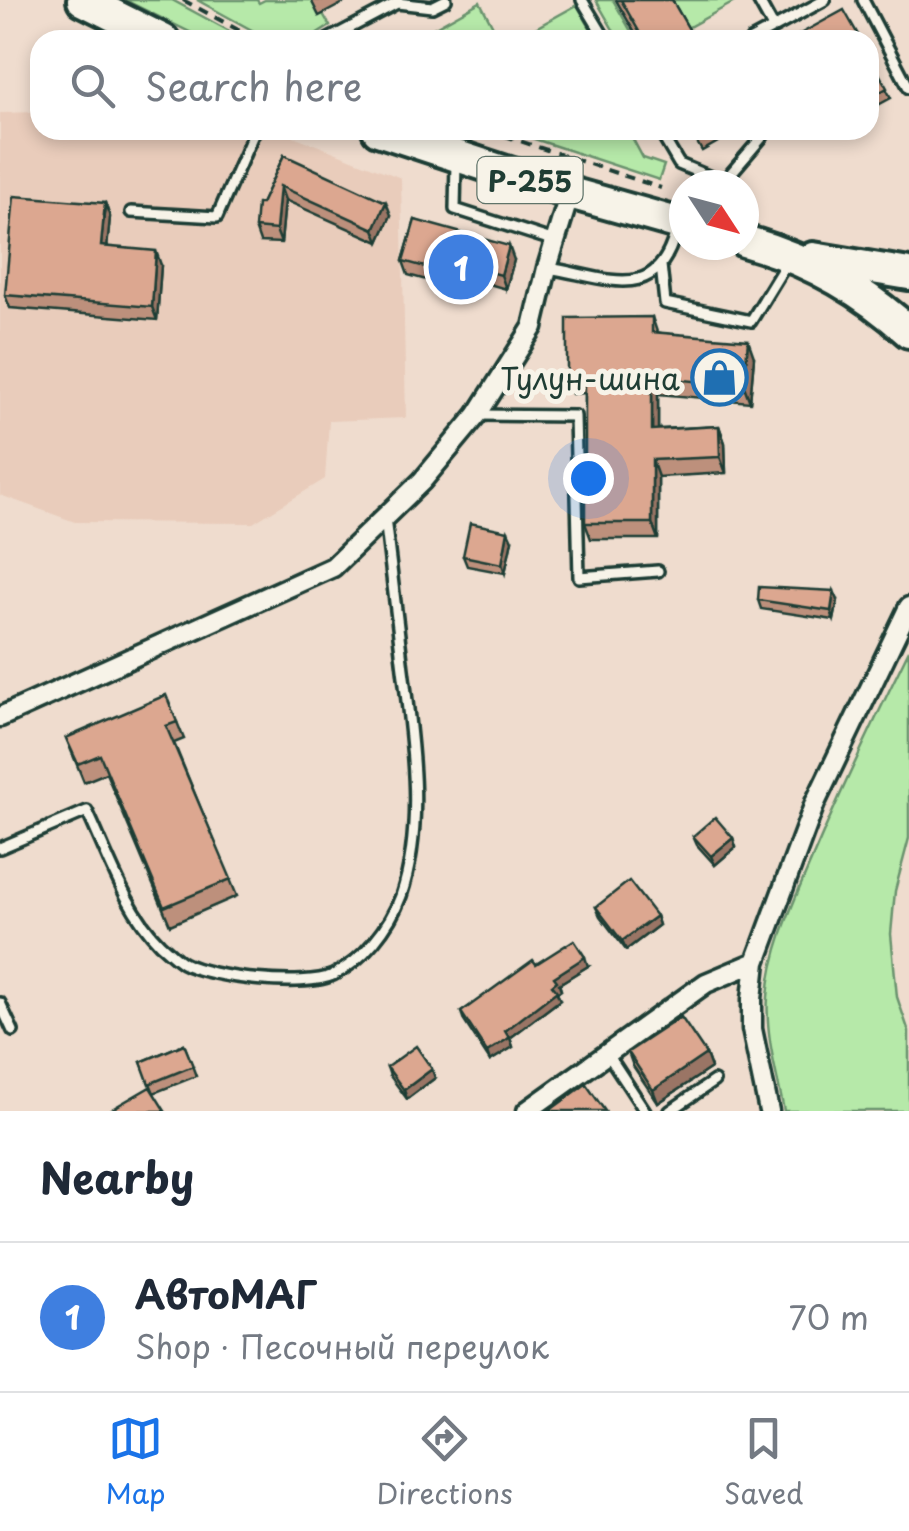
<!DOCTYPE html>
<html lang="en">
<head>
<meta charset="utf-8">
<style>
	:root { --surface:#fff; --page:#f2f2f3; --text:#1f2937; --muted:#747a83; --line:#e0e1e3; --accent:#1a73e8 }
	body { margin:0; font-family:"Playpen Sans",sans-serif; background:var(--page); color:var(--text) }
	.compass { position:absolute; left:669px; top:170px; width:90px; height:90px; border-radius:50%; background:var(--surface); box-shadow:0 5px 15px #0003; rotate:126deg }
	.you { position:absolute; left:588px; top:478px; width:35px; height:35px; margin:-25px; border:8px solid #fff; border-radius:50%; background:#1a73e8; box-shadow:0 0 0 15px #1a73e833 }
	.badge { display:grid; place-items:center; width:65px; height:65px; border-radius:50%; background:var(--accent); color:#fff; font-size:32px; font-weight:700 }
	.pin { position:absolute; translate:-50% -50%; border:5px solid #fff; box-shadow:0 2px 10px #0006 }
	.list { margin:0; padding:0; list-style:none }
	h2 { display:flex; justify-content:space-between; align-items:center; height:130px; margin:0; padding:0 40px; font-size:42px }
	h2 small { font-size:32px; font-weight:400; color:var(--muted) }
	.list li { display:grid; grid-template-columns:65px 1fr auto; gap:30px; align-items:center; box-sizing:border-box; height:150px; padding:0 40px; border-top:2px solid var(--line) }
	.list b { display:block; font-size:38px; white-space:nowrap }
	.list p { margin:0; font-size:32px; white-space:nowrap; color:var(--muted) }
	.list em { font-size:32px; font-style:normal; color:var(--muted) }
	.icon { flex:none; width:55px; height:55px; fill:none; stroke:currentColor; stroke-width:2; stroke-linecap:round; stroke-linejoin:round }
	.map { position:relative; flex:none; width:909px; height:1111px; overflow:hidden }
	.search { position:absolute; background:var(--surface); box-shadow:0 5px 15px #0003; left:30px; right:30px; top:30px; height:110px; display:flex; align-items:center; gap:25px; box-sizing:border-box; padding:0 35px; border-radius:30px; color:var(--muted); font-size:38px }
	.sheet { height:280px; background:var(--surface) }
	nav { display:flex; justify-content:space-around; align-items:center; box-sizing:border-box; height:140px; border-top:2px solid var(--line); background:var(--surface); font-size:28px; color:var(--muted) }
	nav a { display:grid; justify-items:center; gap:5px }
	nav .on { color:var(--accent) }
	.map>svg:first-child { display:block }
</style>
</head>
<body>
<div class="map">
<svg width="909" height="1111" viewBox="0 0 909 1111">
	<rect width="100%" height="100%" fill="#efdcce"/>
	<filter id="ink" filterUnits="userSpaceOnUse"><feTurbulence type="fractalNoise" baseFrequency=".01" numOctaves="2"/><feDisplacementMap in="SourceGraphic" scale="20" xChannelSelector="R" yChannelSelector="G"/><feConvolveMatrix kernelMatrix="1 2 1 2 8 2 1 2 1" color-interpolation-filters="sRGB"/></filter>
	<g filter="url(#ink)">
		<!-- built -->
		<path fill="#e9ccbb" d="M 40,112 L 40,130 L 278,130 L 401,178 L 406,418 L 329,421 L 325,479 L 253,523 L 75,522 L 0,495 L 0,113 Z"/>
		<!-- green -->
		<path fill="#b6e9a9" stroke="#6a936e" stroke-width="2.5" d="M 125,0 L 172,0 L 246,40 L 206,40 Z
			M 197,0 L 257,0 L 259,3 L 265,0 L 315,0 L 330,26 L 308,40 L 270,40 Z
			M 596,0 L 613,0 L 636,40 L 619,40 Z
			M 672,0 L 738,0 L 687,28 Z
			M 480,2 L 500,40 L 412,40 Z
			M 577,5 L 593,33 L 581,40 L 514,40 Z
			M 507,130 L 628,130 L 643,158 L 664,165 L 659,180 Z
			M 909,650 L 909,838 L 895,891 L 891,934 L 897,997 L 909,1032 L 909,1111 L 784,1111 C 777,1074 765,1035 768,997 C 771,950 794,901 812,859 C 842,788 875,719 909,650 Z"/>
		<g fill="none" stroke-linecap="round" stroke-linejoin="round">
			<defs>
				<path id="service" d="M 582,0 L 606,40
					M 758,0 L 773,27
					M 863,0 L 909,88
					M 327,40 L 397,3 L 432,7 L 446,0
					M 751,40 L 825,0
					M 659,130 L 679,164 L 722,182
					M 456,162 L 455,209 L 555,241
					M 721,185 L 763,136 L 759,130
					M 131,212 L 217,217 L 255,130
					M 661,265 L 665,303 L 751,321 L 787,262
					M 548,268 C 606,277 658,306 676,230
					M 480,415 L 575,416 L 579,577 L 658,571
					M 0,848 L 87,811 C 108,855 125,909 160,944 C 167,950 176,959 183,963 C 210,978 305,988 333,975 C 363,961 390,926 401,896 C 425,826 412,740 403,669 C 397,619 391,568 385,518
					M 0,1003 L 13,1031
					M 607,1053 L 645,1111
					M 670,1111 L 714,1081"/>
				<path id="minor" d="M 0,717 L 333,567 L 422,481 L 477,415 L 533,327 L 547,268 L 570,193
					M 527,1111 L 706,983 L 756,962
					M 769,1111 L 752,1029 L 752,999 L 756,962 L 815,803 L 909,607"/>
				<path id="trunk" d="M 83,0 L 163,40
					M 378,130 L 570,193 L 684,225
					M 744,241 C 805,258 862,289 909,332
					M 813,258 L 909,274"/>
			</defs>
			<!-- service casing -->
			<use href="#service" stroke="#1f3d34" stroke-width="16"/>
			<!-- minor casing -->
			<use href="#minor" stroke="#1f3d34" stroke-width="25"/>
			<!-- trunk casing -->
			<use href="#trunk" stroke="#1f3d34" stroke-width="38"/>
			<!-- path -->
			<path stroke="#1f3d34" stroke-width="4" stroke-dasharray="10 8" stroke-linecap="butt" d="M 183,0 L 257,40
				M 487,130 L 661,188
				M 697,249 L 722,255"/>
			<!-- service -->
			<use href="#service" stroke="#f7f3e8" stroke-width="9"/>
			<!-- minor -->
			<use href="#minor" stroke="#f7f3e8" stroke-width="18"/>
			<!-- trunk -->
			<use href="#trunk" stroke="#f7f3e8" stroke-width="30"/>
		</g>
		<!-- wall -->
		<path fill="#bd907c" stroke="#1f3d34" stroke-width="2.5" d="M 311,0 L 349,0 L 319,16 Z
			M 616,0 L 672,0 L 695,40 L 639,40 Z
			M 869,55 L 891,98 L 869,110 Z
			M 690,130 L 739,130 L 702,151 Z
			M 284,155 L 391,215 L 379,242 L 285,200 L 281,243 L 260,242 L 255,228 L 261,204 Z
			M 105,203 L 110,217 L 107,247 L 161,265 L 157,320 L 10,308 L 5,295 Z
			M 415,220 L 514,260 L 506,289 L 451,273 L 448,286 L 408,275 L 403,261 Z
			M 652,317 L 657,332 L 754,357 L 750,402 L 658,394 L 658,429 L 719,426 L 725,443 L 726,473 L 658,477 L 658,539 L 591,539 L 585,523 L 585,393 L 572,394 L 567,377 Z
			M 512,540 L 505,573 L 467,566 L 463,556 Z
			M 758,600 L 838,600 L 834,620 L 761,609 Z
			M 177,722 L 184,739 L 174,743 L 237,896 L 170,925 L 106,773 L 84,782 L 66,738 Z
			M 693,836 L 733,838 L 736,847 L 715,865 L 697,845 Z
			M 596,907 L 656,916 L 659,925 L 626,950 L 600,916 Z
			M 536,964 L 588,966 L 559,984 L 561,990 L 557,993 L 560,1000 L 510,1038 L 513,1047 L 490,1061 L 464,1021 L 461,1012 Z
			M 184,1044 L 196,1076 L 154,1093 L 141,1062 Z
			M 628,1052 L 706,1054 L 711,1068 L 658,1103 L 633,1066 Z
			M 387,1067 L 435,1078 L 407,1099 L 390,1076 Z"/>
		<!-- shaded-wall -->
		<path fill="#9a7565" stroke="#1f3d34" stroke-width="2.5" d="M 280,186 L 285,200 L 281,243 L 276,230 Z
			M 386,202 L 391,215 L 379,242 L 374,229 Z
			M 105,203 L 110,217 L 106,260 L 101,246 Z
			M 509,246 L 514,260 L 506,289 L 501,275 Z
			M 156,251 L 161,265 L 157,320 L 152,307 Z
			M 446,260 L 451,273 L 448,286 L 443,272 Z
			M 748,340 L 754,357 L 750,402 L 744,386 Z
			M 652,377 L 658,394 L 658,446 L 652,430 Z
			M 719,426 L 725,443 L 726,473 L 720,457 Z
			M 652,460 L 658,477 L 658,539 L 652,523 Z
			M 508,531 L 512,540 L 505,573 L 502,564 Z
			M 834,591 L 838,600 L 834,620 L 831,611 Z
			M 733,838 L 736,847 L 715,865 L 711,856 Z
			M 656,916 L 659,925 L 626,950 L 622,941 Z
			M 585,957 L 588,966 L 559,984 L 561,990 L 557,993 L 560,1000 L 510,1038 L 513,1047 L 490,1061 L 487,1052 L 505,1031 L 552,985 L 554,977 Z
			M 706,1054 L 711,1068 L 658,1103 L 653,1090 Z
			M 432,1069 L 435,1078 L 407,1099 L 404,1090 Z"/>
		<!-- building -->
		<path fill="#dca790" stroke="#1f3d34" stroke-width="2.5" d="M 621,0 L 672,0 L 695,40 L 644,40 Z
			M 844,10 L 861,40 L 789,40 Z
			M 869,55 L 887,88 L 869,98 Z
			M 284,155 L 386,202 L 374,229 L 280,186 L 276,230 L 255,228 L 257,204 L 261,204 Z
			M 14,196 L 105,203 L 101,246 L 156,251 L 152,307 L 5,295 Z
			M 415,220 L 509,246 L 501,275 L 446,260 L 443,272 L 403,261 Z
			M 652,317 L 652,332 L 748,340 L 744,386 L 652,377 L 652,430 L 719,426 L 720,457 L 652,460 L 652,523 L 585,523 L 585,377 L 567,377 L 567,318 Z
			M 470,523 L 508,531 L 502,564 L 463,556 Z
			M 759,587 L 834,591 L 831,611 L 758,600 Z
			M 166,695 L 177,722 L 166,726 L 231,879 L 164,907 L 100,755 L 78,764 L 66,738 Z
			M 715,817 L 733,838 L 711,856 L 693,836 Z
			M 629,881 L 656,916 L 622,941 L 596,907 Z
			M 574,940 L 585,957 L 554,977 L 557,981 L 552,985 L 557,991 L 505,1031 L 509,1038 L 487,1052 L 461,1012 L 533,960 L 536,964 Z
			M 681,1017 L 706,1054 L 653,1090 L 628,1052 Z
			M 184,1044 L 193,1066 L 149,1084 L 141,1062 Z
			M 416,1046 L 432,1069 L 404,1090 L 387,1067 Z
			M 586,1084 L 605,1111 L 549,1111 Z
			M 150,1087 L 165,1111 L 114,1111 L 112,1109 Z"/>
	</g>
	<!-- icons -->
	<defs>
		<symbol id="shop-ring" viewBox="-11 -11 22 22"><circle r="9.5" fill="#f7f3e8" stroke="#1f6fb2" stroke-width="1.5"/><path d="M-5-2.5h2.3a2.7 3.5 0 0 1 5.4 0H5L5.5 6h-11ZM-1.5-2.5h3a1.5 2.3 0 0 0-3 0Z" fill="#1f6fb2"/></symbol>
	</defs>
	<g fill-rule="evenodd">
		<use href="#shop-ring" x="688" y="346" width="63" height="63"/>
	</g>
	<g text-anchor="middle" dominant-baseline="central" stroke-width="10" stroke-linejoin="round" paint-order="stroke">
		<!-- shield labels -->
		<rect fill="#f7f3e8" stroke="#60746a" stroke-width="2.5" x="477.5" y="157" width="105" height="46" rx="8"/>
		<g font-size="28" font-weight="bold" fill="#1f3d34">
			<text x="530" y="180">Р-255</text>
		</g>
		<!-- poi labels -->
		<g font-size="30" fill="#1f3d34" stroke="#f7f3e8" text-anchor="end">
			<text x="680" y="377">Тулун-шина</text>
		</g>
	</g>
</svg>
<svg class="compass" viewBox="-18 -18 36 36"><path d="M0-13l5 13h-10z" fill="#e53935"/><path d="M0 13l5-13h-10z" fill="#747a83"/></svg>
<div class="you"></div>
<div class="pin badge" style="left:461px;top:267px;background:#3f7fe0">1</div>
<div class="search"><svg class="icon" aria-label="search" viewBox="0 0 24 24"><circle cx="10" cy="10" r="6"/><path d="M15 15l6 6"/></svg>Search here</div>
</div>
<section class="sheet">
<h2>Nearby<small></small></h2>
<ul class="list">
<li><span class="badge" style="background:#3f7fe0">1</span><div><b>АвтоМАГ</b><p>Shop · Песочный переулок</p></div><em>70 m</em></li>
</ul>
</section>
<nav>
<a class="on"><svg class="icon" aria-label="map" viewBox="0 0 24 24"><path d="M3 6l6-2 6 2 6-2v14l-6 2-6-2-6 2zM9 4v14M15 6v14"/></svg>Map</a>
<a><svg class="icon" aria-label="directions" viewBox="0 0 24 24"><path d="M12 3l9 9-9 9-9-9zM9 14v-3h6M13 9l2 2-2 2"/></svg>Directions</a>
<a><svg class="icon" aria-label="saved" viewBox="0 0 24 24"><path d="M7 4h10v16l-5-4-5 4z"/></svg>Saved</a>
</nav>
</body>
</html>
